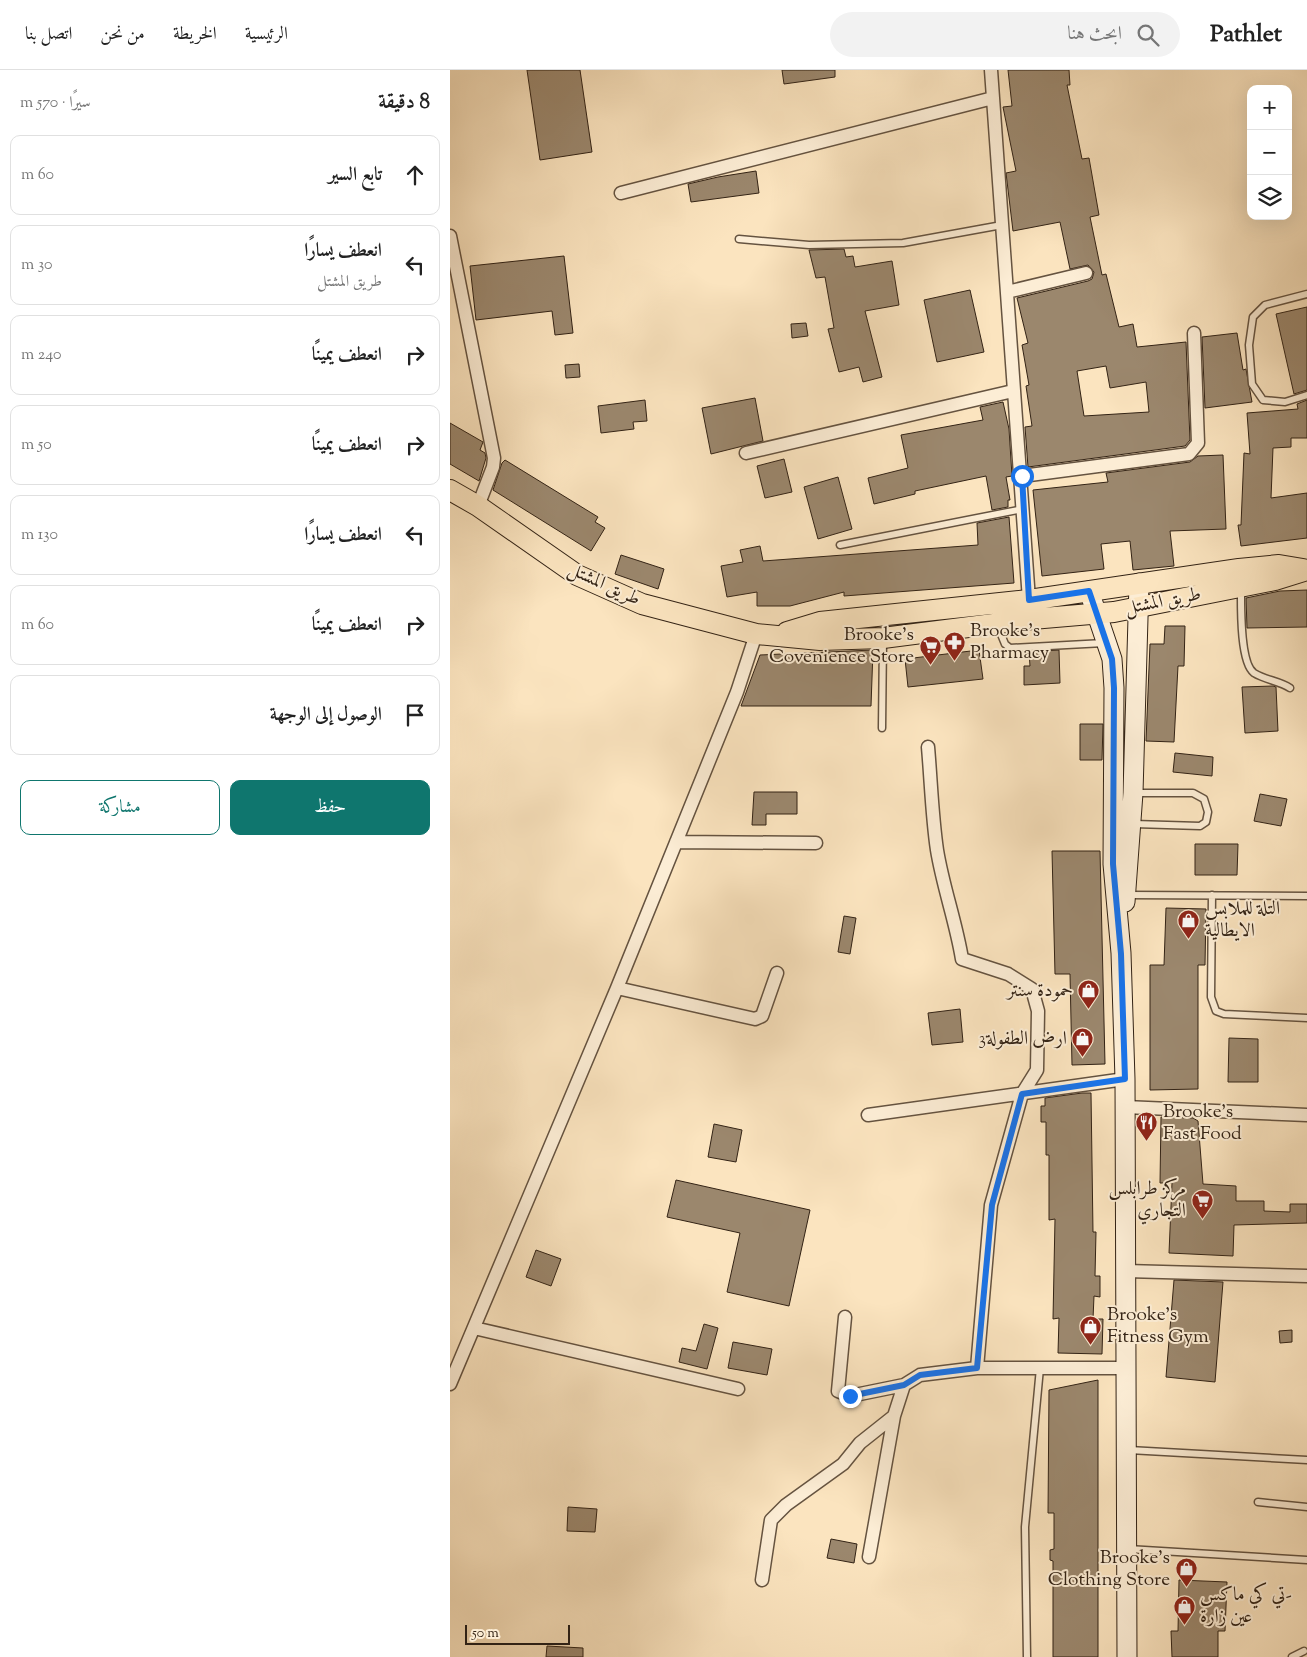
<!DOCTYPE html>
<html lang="ar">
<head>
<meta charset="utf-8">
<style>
	:root { --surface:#fff; --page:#f2f2f2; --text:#222; --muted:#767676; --line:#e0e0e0; --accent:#0f766e }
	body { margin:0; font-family:"Sorts Mill Goudy",Amiri,serif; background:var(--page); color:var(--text); direction:rtl }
	.controls { position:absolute; right:15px; top:15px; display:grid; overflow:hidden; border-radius:10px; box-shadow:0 5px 20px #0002 }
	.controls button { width:45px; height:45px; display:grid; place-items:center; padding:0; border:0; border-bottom:1px solid var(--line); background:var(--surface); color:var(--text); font:25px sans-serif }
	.scale { position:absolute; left:15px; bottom:12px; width:105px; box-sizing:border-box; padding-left:5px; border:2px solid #332315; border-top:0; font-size:14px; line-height:18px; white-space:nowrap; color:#332315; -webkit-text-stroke:4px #fcedd5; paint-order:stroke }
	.stop { position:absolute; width:15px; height:15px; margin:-11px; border:4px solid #1a73e8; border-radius:50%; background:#fff }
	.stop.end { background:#1a73e8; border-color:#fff; box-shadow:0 1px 5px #0008 }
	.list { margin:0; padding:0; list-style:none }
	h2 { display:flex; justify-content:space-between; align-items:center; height:65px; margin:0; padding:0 20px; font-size:21px }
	h2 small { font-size:16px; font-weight:400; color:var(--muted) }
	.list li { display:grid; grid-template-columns:32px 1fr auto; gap:15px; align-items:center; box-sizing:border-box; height:80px; margin:0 10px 10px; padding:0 10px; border:1px solid var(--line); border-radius:10px }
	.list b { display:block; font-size:19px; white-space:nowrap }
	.list p { margin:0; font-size:16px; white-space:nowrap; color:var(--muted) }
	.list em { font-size:16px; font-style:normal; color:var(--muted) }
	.actions { display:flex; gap:10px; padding:15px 20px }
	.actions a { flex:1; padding:11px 0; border:1px solid var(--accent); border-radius:10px; text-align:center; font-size:18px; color:var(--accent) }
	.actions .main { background:var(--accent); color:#fff }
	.icon { flex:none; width:28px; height:28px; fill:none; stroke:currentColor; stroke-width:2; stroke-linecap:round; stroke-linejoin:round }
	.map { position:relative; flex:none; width:857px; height:1587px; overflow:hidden; direction:ltr }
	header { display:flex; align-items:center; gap:30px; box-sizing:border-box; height:70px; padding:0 25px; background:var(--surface); border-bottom:1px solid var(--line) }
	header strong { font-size:24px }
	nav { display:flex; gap:28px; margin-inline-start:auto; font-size:18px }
	.search { width:350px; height:45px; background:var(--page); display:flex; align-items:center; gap:12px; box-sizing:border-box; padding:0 18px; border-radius:28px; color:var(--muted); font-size:19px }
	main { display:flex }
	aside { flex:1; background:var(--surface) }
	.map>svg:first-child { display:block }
</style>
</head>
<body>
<header>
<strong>Pathlet</strong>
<div class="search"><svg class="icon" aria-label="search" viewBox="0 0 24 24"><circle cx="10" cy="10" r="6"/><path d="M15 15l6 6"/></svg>ابحث هنا</div>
<nav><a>الرئيسية</a><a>الخريطة</a><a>من نحن</a><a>اتصل بنا</a></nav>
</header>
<main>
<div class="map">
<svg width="857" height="1587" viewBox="0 0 857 1587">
	<rect width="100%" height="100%" fill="#fbe4bf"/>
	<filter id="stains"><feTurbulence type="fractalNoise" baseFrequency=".004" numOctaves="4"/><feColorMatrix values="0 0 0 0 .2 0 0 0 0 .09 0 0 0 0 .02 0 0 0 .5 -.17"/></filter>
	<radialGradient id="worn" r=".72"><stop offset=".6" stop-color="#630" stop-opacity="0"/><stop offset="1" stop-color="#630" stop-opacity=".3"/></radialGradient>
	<!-- building -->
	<path fill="#9b876d" stroke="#332315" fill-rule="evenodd" d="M 77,0 L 130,0 L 142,82 L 90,90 Z
		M 332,0 L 385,0 L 385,7 L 334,14 Z
		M 558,0 L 619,0 L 620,15 L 617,15 L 632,89 L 639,88 L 649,145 L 640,147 L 652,205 L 656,204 L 669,257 L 683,254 L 687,277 L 736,272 L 740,370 L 735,376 L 578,397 L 575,357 L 582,356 L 576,316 L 579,315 L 572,275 L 578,273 L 567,228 L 638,211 L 642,209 L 644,202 L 638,195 L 620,199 L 610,152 L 563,161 L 556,103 L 566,101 L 553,37 L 562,36 ZM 656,296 L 660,318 L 696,312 L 699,342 L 634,346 L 627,301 Z
		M 306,101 L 309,123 L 241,132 L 238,114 L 268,107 Z
		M 394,179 L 396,187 L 403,186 L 405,197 L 442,191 L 449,235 L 415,241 L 432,307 L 413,312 L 409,297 L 389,302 L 378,259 L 384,258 L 375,207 L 366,208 L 359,180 Z
		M 114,186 L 123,263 L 105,265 L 102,241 L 26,250 L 20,196 Z
		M 520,220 L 534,282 L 487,292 L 474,230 Z
		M 857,237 L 857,320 L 844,324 L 826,244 Z
		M 356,253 L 358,266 L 342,268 L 341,254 Z
		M 787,263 L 793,300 L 796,299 L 802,332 L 755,338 L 752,267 Z
		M 129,294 L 130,307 L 116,308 L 115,295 Z
		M 305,328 L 313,371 L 261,384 L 252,338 Z
		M 195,330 L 197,351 L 183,352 L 184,359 L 151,363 L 148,336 Z
		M 857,330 L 857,368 L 841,368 L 841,377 L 823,378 L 821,428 L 857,423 L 857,468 L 791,476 L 788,455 L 791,455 L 794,383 L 800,384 L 797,343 L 848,339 L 847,334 Z
		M 553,332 L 559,359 L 562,406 L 556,407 L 560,430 L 558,430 L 558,437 L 542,440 L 536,406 L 465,421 L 465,424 L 424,434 L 418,408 L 458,398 L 451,365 L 533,350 L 530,337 Z
		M 0,353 L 33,372 L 30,380 L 35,383 L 36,388 L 29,411 L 0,394 Z
		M 773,385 L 776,459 L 720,461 L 724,496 L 683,500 L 680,471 L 651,474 L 654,499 L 592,506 L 583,420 L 658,412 L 656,403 L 740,392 L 748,386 Z
		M 334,389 L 342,422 L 315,428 L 307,396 Z
		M 55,390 L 148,447 L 145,452 L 155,458 L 141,481 L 43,420 L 52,393 Z
		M 388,407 L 402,459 L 368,469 L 354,417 Z
		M 559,447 L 564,513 L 394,526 L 394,522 L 340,536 L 307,536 L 307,522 L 277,527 L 271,496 L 293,492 L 290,480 L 310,476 L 313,491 L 528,475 L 527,453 Z
		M 171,485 L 214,499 L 208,519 L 165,504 Z
		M 857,520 L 857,557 L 797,558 L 796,528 L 830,521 Z
		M 715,556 L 735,556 L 734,596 L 728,596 L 724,672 L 696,671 L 700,574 L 714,574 Z
		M 423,580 L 421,636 L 291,636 L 310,585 Z
		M 529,580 L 533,609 L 458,617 L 455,589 Z
		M 609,580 L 610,613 L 574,615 L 574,596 L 580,596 L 579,582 Z
		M 823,616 L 826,617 L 828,661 L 795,663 L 792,617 Z
		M 630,654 L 653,654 L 652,690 L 630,690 Z
		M 725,683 L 763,687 L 762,706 L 723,702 Z
		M 304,722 L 347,722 L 347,744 L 316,744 L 316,755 L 302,755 Z
		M 810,724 L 837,729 L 831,756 L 804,751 Z
		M 745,774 L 788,774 L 787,805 L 745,805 Z
		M 602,781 L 650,781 L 655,994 L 622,995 L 620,904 L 605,904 Z
		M 716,838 L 756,839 L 755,895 L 748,895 L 748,1019 L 700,1020 L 700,895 L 714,895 Z
		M 394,846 L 406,848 L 400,884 L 388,882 Z
		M 510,939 L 513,972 L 482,975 L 478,943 Z
		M 779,968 L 808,969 L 808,1012 L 778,1012 Z
		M 632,1023 L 641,1023 L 643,1162 L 646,1162 L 645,1206 L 650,1206 L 650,1227 L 644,1226 L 643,1249 L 653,1249 L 652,1284 L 608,1283 L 609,1248 L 603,1249 L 605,1149 L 599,1150 L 599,1085 L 596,1085 L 596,1052 L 591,1052 L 591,1036 L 595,1036 L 595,1028 Z
		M 711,1047 L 743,1048 L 748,1051 L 753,1114 L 786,1116 L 786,1131 L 814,1131 L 814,1141 L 840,1142 L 840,1134 L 857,1134 L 857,1153 L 784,1155 L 783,1186 L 719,1183 L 722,1113 L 710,1113 Z
		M 264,1054 L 292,1060 L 286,1092 L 258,1087 Z
		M 226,1110 L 360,1140 L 339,1236 L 277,1222 L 290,1163 L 217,1147 Z
		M 86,1180 L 111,1189 L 101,1216 L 76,1207 Z
		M 724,1210 L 773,1212 L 765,1312 L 716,1307 Z
		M 254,1254 L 268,1258 L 257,1299 L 229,1292 L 232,1278 L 246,1281 Z
		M 842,1260 L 842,1272 L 830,1273 L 829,1261 Z
		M 283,1272 L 322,1279 L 317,1305 L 278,1298 Z
		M 648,1310 L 648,1587 L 603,1587 L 603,1491 L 600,1490 L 600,1480 L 604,1479 L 604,1443 L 598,1443 L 599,1320 Z
		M 118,1437 L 147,1439 L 145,1462 L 117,1461 Z
		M 381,1469 L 407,1474 L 404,1493 L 377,1488 Z
		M 729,1510 L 777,1512 L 775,1561 L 768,1561 L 768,1587 L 722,1587 L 721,1561 L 728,1561 Z
		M 97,1576 L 133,1578 L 133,1587 L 96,1587 Z"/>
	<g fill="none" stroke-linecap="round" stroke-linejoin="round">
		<defs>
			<path id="service" d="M 289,169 L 359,175 L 453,173 L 552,155
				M 857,224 L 815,235 L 803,247 L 799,275 L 802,314 L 813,330 L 835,332 L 857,325
				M 390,475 L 573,439
				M 791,520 C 791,537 790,593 804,603 C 815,610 830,611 840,618
				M 548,557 L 555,574 L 560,578 L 654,573
				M 432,658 L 433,569
				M 684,754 L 750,756 L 756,752 L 758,742 L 754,729 L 743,723 L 686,723
				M 677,825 L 857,826
				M 762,825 L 761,927 L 766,941 L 774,944 L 857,948
				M 679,1380 L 857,1390
				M 808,1432 L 857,1437
				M 678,1479 L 857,1490
				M 577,1587 L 575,1457 L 590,1298
				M 842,1587 L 854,1581"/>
			<path id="minor" d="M 541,0 L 579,530
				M 171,123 L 543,28
				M 0,166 L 44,388 L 43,397 L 28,436
				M 557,222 L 636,203
				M 296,383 L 563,321
				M 572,406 L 739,384 L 748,373 L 744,263
				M 478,677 C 481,711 482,746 487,780 C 493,817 506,852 512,889 L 558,904 L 582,919 L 588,941 L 587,1000 L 572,1024 L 541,1135 L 527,1298
				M 226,772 L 366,773
				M 167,918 L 305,949 L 312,946 L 327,903
				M 675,1037 L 857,1045
				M 418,1045 L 675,1009
				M 676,1201 L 857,1206
				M 395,1247 L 388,1321 L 400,1326 L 454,1315 L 470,1305 L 527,1298 L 675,1298
				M 24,1258 L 288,1319
				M 0,1314 L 167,918 L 287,622 L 306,564
				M 419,1487 L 444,1346 L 454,1315
				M 312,1510 L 321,1450 L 336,1435 L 393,1394 L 410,1373 L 444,1346"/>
			<path id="secondary" d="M 639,521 L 662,589 L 664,618 L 663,794 L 671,883 L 675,1009 L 677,1587
				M 675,832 L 683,723 L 689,513"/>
			<path id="primary" d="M 0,420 L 28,436 L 127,505 L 192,534 L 306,564 L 370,570 L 433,568 L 582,549 L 664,542 L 825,510 L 857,500
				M 337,562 L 370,552 L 579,530 L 789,499 L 829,495 L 853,499"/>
		</defs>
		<!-- service casing -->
		<use href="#service" stroke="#655340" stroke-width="9"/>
		<!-- minor casing -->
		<use href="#minor" stroke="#655340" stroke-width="15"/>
		<!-- secondary casing -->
		<use href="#secondary" stroke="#332315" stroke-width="21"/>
		<!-- primary casing -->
		<use href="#primary" stroke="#332315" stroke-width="22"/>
		<!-- service -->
		<use href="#service" stroke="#fcedd5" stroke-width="6"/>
		<!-- minor -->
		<use href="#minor" stroke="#fcedd5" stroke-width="12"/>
		<!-- secondary -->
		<use href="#secondary" stroke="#fcedd5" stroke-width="19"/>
		<!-- primary -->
		<use href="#primary" stroke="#fbe4bf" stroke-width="20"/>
	</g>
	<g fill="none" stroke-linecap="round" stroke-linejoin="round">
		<!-- route -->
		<path stroke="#1a73e8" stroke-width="6" d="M 400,1326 L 454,1315 L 470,1305 L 527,1298 L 542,1135 L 572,1024 L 675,1009 L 671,884 L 663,794 L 664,618 L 662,589 L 639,521 L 579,530 L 572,406"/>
	</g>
	<!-- icons -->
	<defs>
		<symbol id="pharmacy-pin" viewBox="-11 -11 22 30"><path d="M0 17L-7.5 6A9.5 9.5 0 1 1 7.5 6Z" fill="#8f2418" stroke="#fcedd5"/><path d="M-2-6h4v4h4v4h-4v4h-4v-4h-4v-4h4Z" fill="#fff"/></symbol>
		<symbol id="supermarket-pin" viewBox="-11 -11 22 30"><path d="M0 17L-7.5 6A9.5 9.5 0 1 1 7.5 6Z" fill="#8f2418" stroke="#fcedd5"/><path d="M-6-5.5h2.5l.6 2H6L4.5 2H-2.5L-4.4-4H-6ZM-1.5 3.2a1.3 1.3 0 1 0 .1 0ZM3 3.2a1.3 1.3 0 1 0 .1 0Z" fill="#fff"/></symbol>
		<symbol id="shop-pin" viewBox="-11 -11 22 30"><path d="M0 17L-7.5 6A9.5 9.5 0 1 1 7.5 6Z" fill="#8f2418" stroke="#fcedd5"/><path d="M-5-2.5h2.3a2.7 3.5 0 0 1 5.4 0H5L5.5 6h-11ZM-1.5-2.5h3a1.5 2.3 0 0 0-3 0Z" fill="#fff"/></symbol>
		<symbol id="restaurant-pin" viewBox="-11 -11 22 30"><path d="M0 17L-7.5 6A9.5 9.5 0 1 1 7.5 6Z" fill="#8f2418" stroke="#fcedd5"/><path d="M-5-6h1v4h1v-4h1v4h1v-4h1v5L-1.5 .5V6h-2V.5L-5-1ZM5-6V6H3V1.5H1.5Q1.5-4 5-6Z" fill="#fff"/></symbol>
	</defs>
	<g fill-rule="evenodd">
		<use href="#pharmacy-pin" x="492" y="560" width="25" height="34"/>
		<use href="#supermarket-pin" x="468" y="564" width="25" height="34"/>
		<use href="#shop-pin" x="726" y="838" width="25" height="34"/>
		<use href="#shop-pin" x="626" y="908" width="25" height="34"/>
		<use href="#shop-pin" x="620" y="956" width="25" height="34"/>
		<use href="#restaurant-pin" x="684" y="1040" width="25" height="34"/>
		<use href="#supermarket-pin" x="740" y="1118" width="25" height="34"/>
		<use href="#shop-pin" x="628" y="1244" width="25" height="34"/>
		<use href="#shop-pin" x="724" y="1486" width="25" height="34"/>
		<use href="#shop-pin" x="722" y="1524" width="25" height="34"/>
	</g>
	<g text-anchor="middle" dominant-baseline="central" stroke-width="4" stroke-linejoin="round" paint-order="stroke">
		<!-- street labels -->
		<g font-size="19" fill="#332315" stroke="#fcedd5">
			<text transform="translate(154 515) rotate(25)">طريق المشتل</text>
			<text transform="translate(713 532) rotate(-11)">طريق المشتل</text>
		</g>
		<!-- poi labels -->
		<g font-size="19" fill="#332315" stroke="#fcedd5" text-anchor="start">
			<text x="520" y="561">Brooke's<tspan x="520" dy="22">Pharmacy</tspan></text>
			<text x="464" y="565" text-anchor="end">Brooke's<tspan x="464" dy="22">Covenience Store</tspan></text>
			<text x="755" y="839">التلة للملابس<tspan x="755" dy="22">الايطالية</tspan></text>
			<text x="623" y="921" text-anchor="end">حمودة سنتر</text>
			<text x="617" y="969" text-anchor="end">ارض الطفولة3</text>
			<text x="713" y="1042">Brooke's<tspan x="713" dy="22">Fast Food</tspan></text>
			<text x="736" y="1119" text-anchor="end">مركز طرابلس<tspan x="736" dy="22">التجاري</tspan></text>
			<text x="657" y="1245">Brooke's<tspan x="657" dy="22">Fitness Gym</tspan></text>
			<text x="720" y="1488" text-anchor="end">Brooke's<tspan x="720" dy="22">Clothing Store</tspan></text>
			<text x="750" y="1525">تي كي ماكس-<tspan x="750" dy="22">عين زارة</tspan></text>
		</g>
	</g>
	<rect width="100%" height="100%" filter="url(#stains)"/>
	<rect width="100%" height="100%" fill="url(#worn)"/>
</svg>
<div class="controls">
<button>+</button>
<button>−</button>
<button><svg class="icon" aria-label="layers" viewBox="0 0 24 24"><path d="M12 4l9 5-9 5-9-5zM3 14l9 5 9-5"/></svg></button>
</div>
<div class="scale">50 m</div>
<div class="stop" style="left:572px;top:406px"></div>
<div class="stop end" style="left:400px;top:1326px"></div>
</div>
<aside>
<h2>8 دقيقة<small>سيرًا · 570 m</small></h2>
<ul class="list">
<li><svg class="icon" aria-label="ahead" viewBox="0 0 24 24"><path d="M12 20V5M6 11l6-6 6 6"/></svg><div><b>تابع السير</b></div><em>60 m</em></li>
<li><svg class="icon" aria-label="left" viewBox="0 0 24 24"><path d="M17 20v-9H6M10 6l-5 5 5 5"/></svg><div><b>انعطف يسارًا</b><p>طريق المشتل</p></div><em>30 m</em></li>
<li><svg class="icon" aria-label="right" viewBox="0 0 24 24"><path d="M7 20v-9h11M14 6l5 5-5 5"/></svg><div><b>انعطف يمينًا</b></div><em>240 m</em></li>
<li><svg class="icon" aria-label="right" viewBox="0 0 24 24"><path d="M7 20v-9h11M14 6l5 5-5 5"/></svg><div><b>انعطف يمينًا</b></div><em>50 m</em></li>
<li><svg class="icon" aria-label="left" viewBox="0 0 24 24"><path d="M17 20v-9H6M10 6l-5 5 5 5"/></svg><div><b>انعطف يسارًا</b></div><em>130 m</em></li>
<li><svg class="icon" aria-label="right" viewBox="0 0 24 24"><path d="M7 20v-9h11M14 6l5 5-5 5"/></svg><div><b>انعطف يمينًا</b></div><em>60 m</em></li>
<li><svg class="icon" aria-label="arrive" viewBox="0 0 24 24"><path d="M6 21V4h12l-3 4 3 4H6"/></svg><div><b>الوصول إلى الوجهة</b></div></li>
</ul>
<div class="actions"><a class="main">حفظ</a><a>مشاركة</a></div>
</aside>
</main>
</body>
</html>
